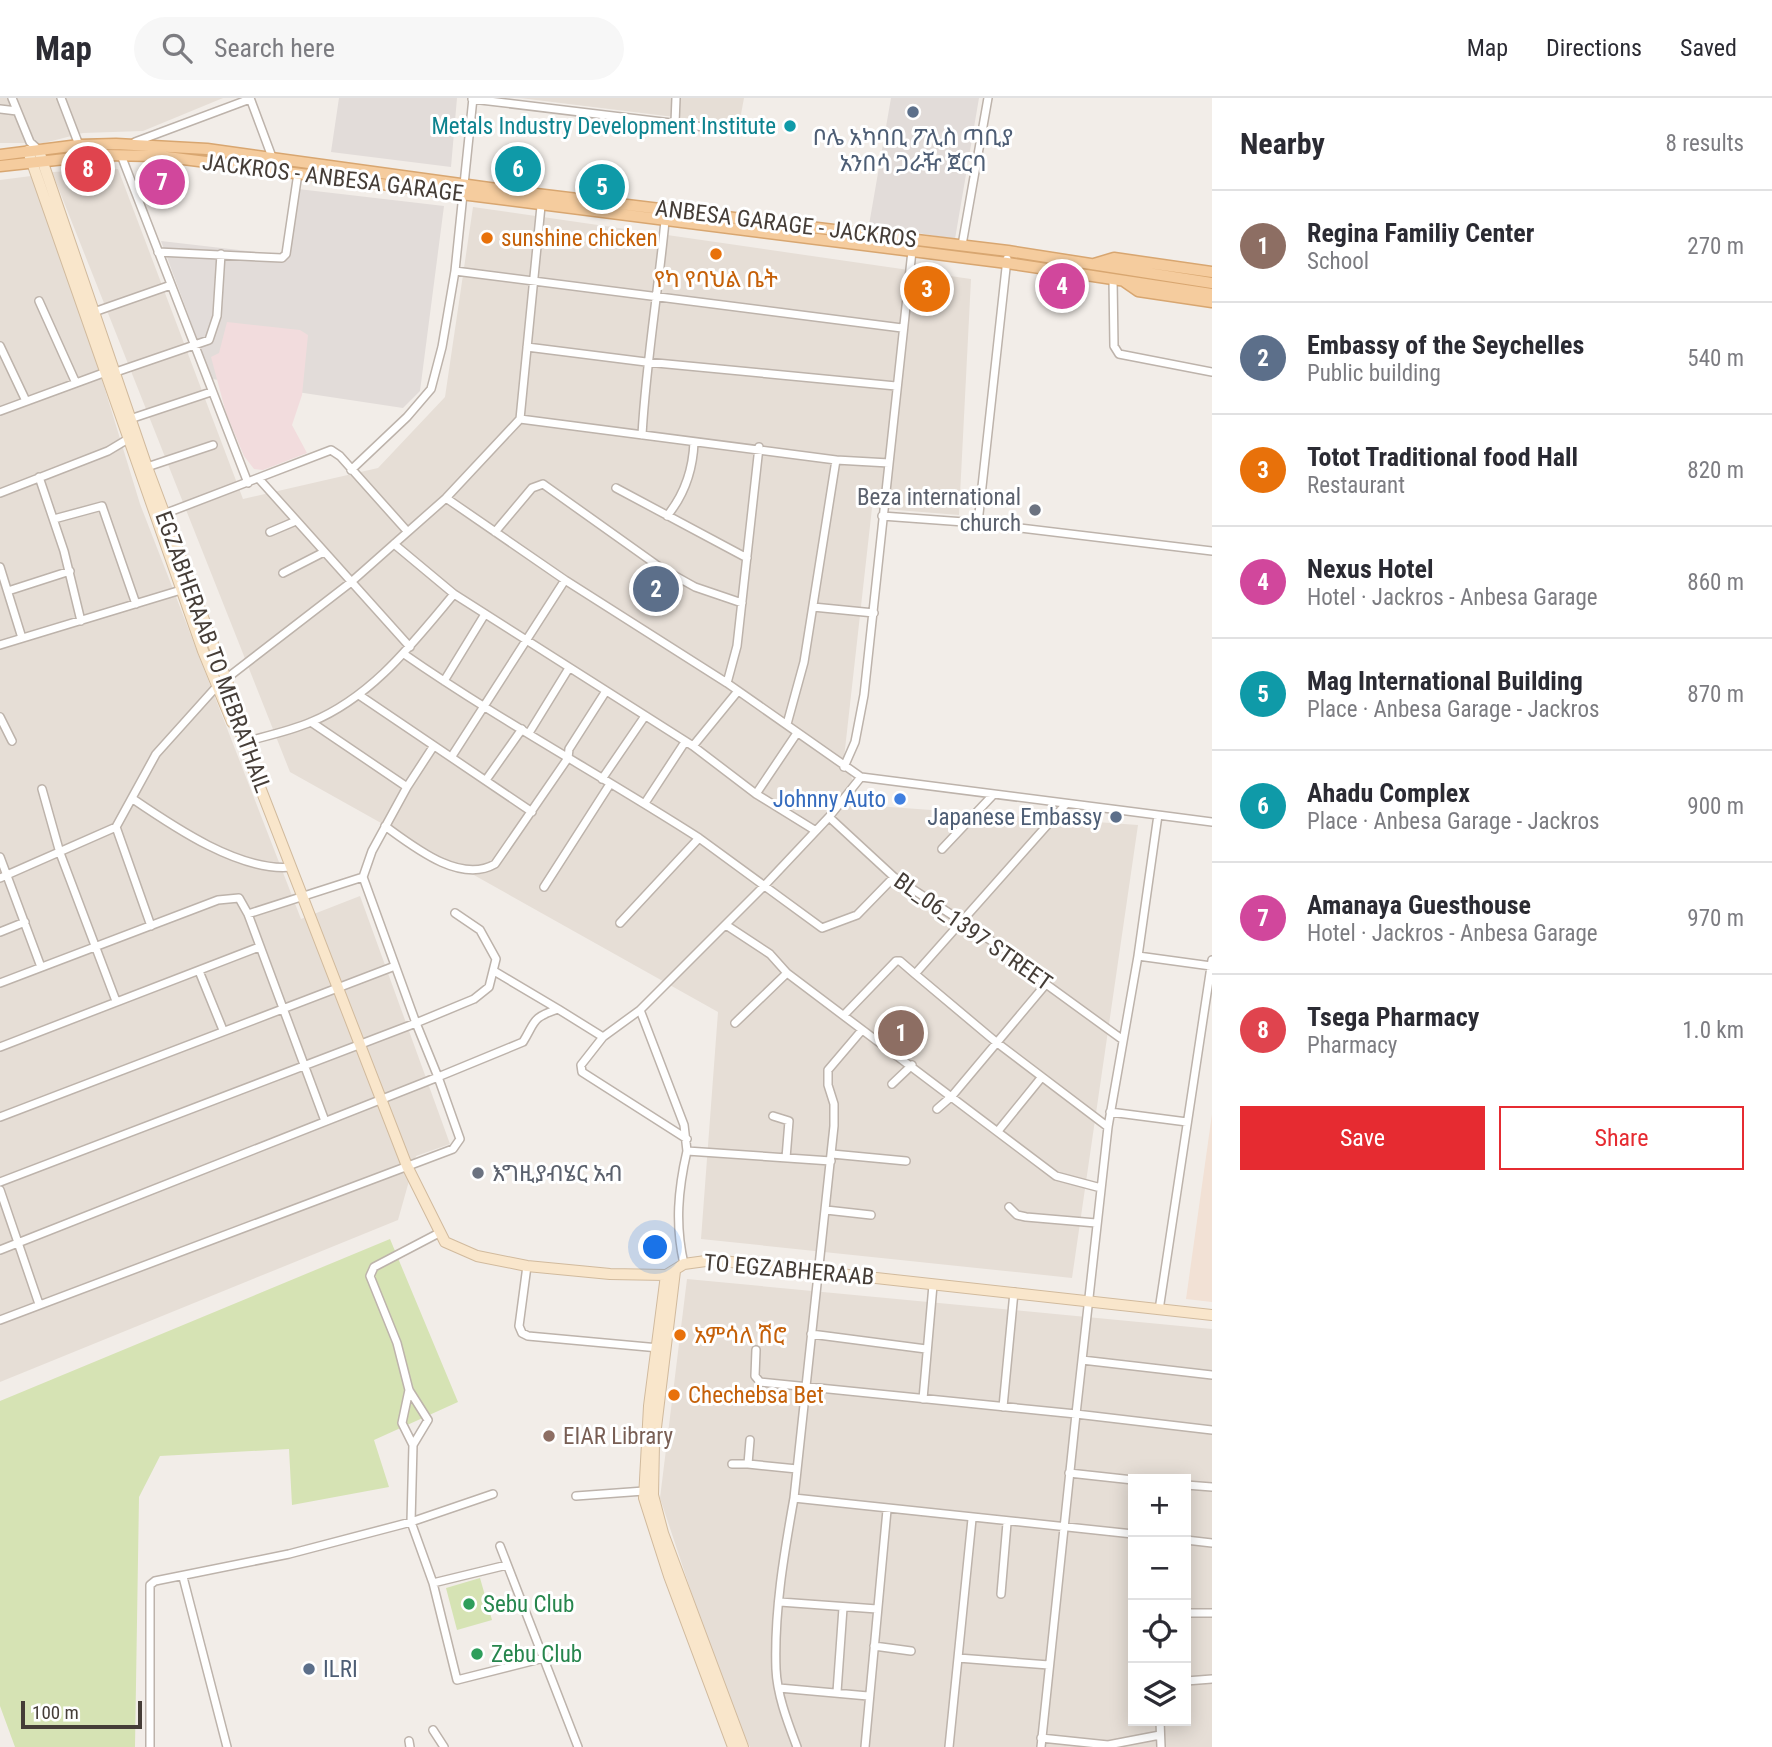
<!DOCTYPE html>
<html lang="en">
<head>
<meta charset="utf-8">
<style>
	:root { --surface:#fff; --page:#f7f7f7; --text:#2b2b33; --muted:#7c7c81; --line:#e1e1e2; --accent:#e62b31 }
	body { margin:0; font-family:"Roboto Condensed","Noto Sans Ethiopic",sans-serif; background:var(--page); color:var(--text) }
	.controls { position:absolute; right:21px; bottom:21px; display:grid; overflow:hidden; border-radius:0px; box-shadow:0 4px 18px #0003 }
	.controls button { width:63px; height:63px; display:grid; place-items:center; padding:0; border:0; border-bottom:2px solid var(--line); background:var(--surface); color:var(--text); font:35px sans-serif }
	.scale { position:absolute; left:21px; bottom:18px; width:121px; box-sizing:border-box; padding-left:7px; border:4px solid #453d37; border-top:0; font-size:19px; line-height:24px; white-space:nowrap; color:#453d37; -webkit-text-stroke:5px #fff; paint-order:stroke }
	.you { position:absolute; left:656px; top:1150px; width:24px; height:24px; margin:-18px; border:5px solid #fff; border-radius:50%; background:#1a73e8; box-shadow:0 0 0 10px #1a73e833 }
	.badge { display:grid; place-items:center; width:46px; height:46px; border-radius:50%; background:var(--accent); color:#fff; font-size:23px; font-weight:700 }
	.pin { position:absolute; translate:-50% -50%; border:4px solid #fff; box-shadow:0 2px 7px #0006 }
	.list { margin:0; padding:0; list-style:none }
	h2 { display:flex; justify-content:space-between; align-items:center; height:91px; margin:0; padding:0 28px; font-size:30px }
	h2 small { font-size:23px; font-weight:400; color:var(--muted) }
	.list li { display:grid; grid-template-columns:46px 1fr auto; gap:21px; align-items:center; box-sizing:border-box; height:112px; padding:0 28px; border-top:2px solid var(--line) }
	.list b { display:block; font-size:26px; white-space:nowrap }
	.list p { margin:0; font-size:23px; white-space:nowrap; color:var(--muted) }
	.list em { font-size:23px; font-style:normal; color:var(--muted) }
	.actions { display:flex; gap:14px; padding:21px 28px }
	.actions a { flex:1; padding:16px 0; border:2px solid var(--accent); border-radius:0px; text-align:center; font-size:24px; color:var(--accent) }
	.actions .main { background:var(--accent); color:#fff }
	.icon { flex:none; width:38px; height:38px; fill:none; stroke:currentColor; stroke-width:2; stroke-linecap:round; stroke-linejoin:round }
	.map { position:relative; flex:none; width:1212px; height:1649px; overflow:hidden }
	header { display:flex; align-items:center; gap:42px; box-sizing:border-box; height:98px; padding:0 35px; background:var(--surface); border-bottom:2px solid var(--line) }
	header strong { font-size:33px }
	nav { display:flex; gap:38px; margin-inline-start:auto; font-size:24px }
	.search { width:490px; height:63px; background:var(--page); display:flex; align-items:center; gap:18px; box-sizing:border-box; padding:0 24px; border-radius:38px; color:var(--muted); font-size:26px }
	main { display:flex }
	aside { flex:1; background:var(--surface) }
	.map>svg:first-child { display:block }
</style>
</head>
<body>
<header>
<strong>Map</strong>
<div class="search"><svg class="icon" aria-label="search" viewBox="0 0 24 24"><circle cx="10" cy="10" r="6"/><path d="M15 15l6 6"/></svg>Search here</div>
<nav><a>Map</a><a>Directions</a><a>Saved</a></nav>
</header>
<main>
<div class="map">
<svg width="1212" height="1649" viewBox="0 0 1212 1649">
	<rect width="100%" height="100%" fill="#f2ede8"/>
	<!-- residential -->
	<path fill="#e6ded6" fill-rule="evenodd" d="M 0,0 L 223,0 L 143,33 L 83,35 L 44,45 L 0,45 Z
		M 520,0 L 744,0 L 739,27 Z
		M 118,71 L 243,401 L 378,370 L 445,299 L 473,109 L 971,181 L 959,417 L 872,410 L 844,660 L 862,707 L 1138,727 L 1072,1180 L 701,1141 L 718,914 L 290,674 L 52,74 Z
		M 31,78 L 96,262 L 140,406 L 301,821 L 360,798 L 450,1046 L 416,1058 L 398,1122 L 0,1284 L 0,82 Z
		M 687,1181 L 1212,1231 L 1212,1649 L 750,1649 L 733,1620 L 660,1400 ZM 1133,1381 L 1186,1381 L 1186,1623 L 1133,1623 Z"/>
	<!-- commercial -->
	<path fill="#f2e1d5" d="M 1212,1016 L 1212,1204 L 1186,1201 Z"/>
	<!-- industrial -->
	<path fill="#e2dcd9" d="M 339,0 L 457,0 L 451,69 L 331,54 Z
		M 891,0 L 979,0 L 955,141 L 869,127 Z
		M 298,91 L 444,108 L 420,293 L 403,310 L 212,281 L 161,143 L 290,158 Z"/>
	<!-- medical -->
	<path fill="#f2dcdd" d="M 227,224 L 300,232 L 308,237 L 302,297 L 292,327 L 307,355 L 263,372 L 254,371 L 244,358 L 226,315 L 211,259 L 219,255 Z"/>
	<!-- green -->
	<path fill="#d6e3b4" d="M 390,1141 L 458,1304 L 374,1342 L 389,1389 L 292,1407 L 289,1351 L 160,1358 L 139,1399 L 135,1649 L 15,1649 L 0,1608 L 0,1303 Z
		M 480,1480 L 492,1522 L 457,1532 L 446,1490 Z"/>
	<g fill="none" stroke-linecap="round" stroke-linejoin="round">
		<defs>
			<path id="minor" d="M 12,0 L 30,44 L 39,52
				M 61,0 L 79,47
				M 250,0 L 272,59
				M 472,1 L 729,32
				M 0,11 L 17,13
				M 675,25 L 676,0
				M 135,44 L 250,1
				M 121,57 L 248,385
				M 962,147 L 988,0
				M 158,154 L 282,160 L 286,156 L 298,75
				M 455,173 L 902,230
				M 1113,181 L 1114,248 L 1119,256 L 1212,274
				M 39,203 L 75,283
				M 94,214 L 171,187
				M 0,248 L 26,303
				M 527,249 L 646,264 L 896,288
				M 113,275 L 209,242 L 217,218 L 221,156
				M 0,313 L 106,274
				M 130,321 L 211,294
				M 520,321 L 836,362 L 889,365
				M 642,337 C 646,265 658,195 665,123
				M 147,369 L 213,347
				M 351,372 L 407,319 L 431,291 L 442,249 L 455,173 L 473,0
				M 39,379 L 64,453 L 81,523
				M 260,382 L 410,549
				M 616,390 L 747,460
				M 0,395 L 108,353 L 133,338
				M 446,400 L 565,482 L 727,585 L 861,679 L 1158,717 L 1138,858 L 1108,1029 L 1076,1316 L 760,1284 L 755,1278 L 756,1252
				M 164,416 L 331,352 L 340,358 L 407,433
				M 667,418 C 685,396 693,371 694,344
				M 882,418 L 978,425 L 1212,453
				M 54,421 L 102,408 L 136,506
				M 978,425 L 1007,161
				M 270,434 L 296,423
				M 495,434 L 532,390 L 543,386 L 661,470 L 695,489 L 742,505
				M 394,446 L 454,496 L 693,648 L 756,696 L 816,733
				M 0,469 L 22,540
				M 283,475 L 324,454
				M 8,493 L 70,473
				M 813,509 L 874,515
				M 0,547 L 181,492
				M 404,556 C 499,622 601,677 699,740
				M 444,583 L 485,516
				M 727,585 L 737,548 L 759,349
				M 359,597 L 532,714
				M 0,619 L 12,643
				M 311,624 L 407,689
				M 787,626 L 804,564 L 836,362
				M 529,635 L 569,570
				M 244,644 C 266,638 290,633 311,624 C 372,599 413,545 454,496
				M 693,648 L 738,593
				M 433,649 L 407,689 L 372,753 L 363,779 L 416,925 L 474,901 L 489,889 L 496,861 L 480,832 L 455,815
				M 452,658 L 565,482
				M 844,669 L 855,644 L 864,597 L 912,153
				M 602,681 L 645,618
				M 486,682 L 522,631
				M 42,691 L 60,755 L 116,903
				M 756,696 L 797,635
				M 133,701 C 174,729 240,774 291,769
				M 645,705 L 685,644
				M 1066,706 L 915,876 L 996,944 L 1108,1029
				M 1158,717 L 1212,724
				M 829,719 L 894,779 L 1007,853 L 1046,886 L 1123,942
				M 385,728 C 414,749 460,786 495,766 L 568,660 L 569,651 L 606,593
				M 116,729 L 151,828
				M 942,751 L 992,698
				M 0,759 L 41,869
				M 0,780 L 116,729 L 156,656 L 218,587 L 350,485 L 394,446 L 446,400 L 520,321 L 541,108
				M 544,789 L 610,686
				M 248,816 L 363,779
				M 620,825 L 699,740 L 822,830 L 857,817 L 894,779
				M 726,827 L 770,856 L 787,875 L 1056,1078 L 1101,1090
				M 0,834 L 25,824
				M 1138,858 L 1211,868
				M 199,873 L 223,932
				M 494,873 L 558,911
				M 0,885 L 218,802 L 239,800 L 248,816 L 325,1023
				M 640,912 L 603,939 L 581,967 L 582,974 L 687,1041
				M 844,917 L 896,863 L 900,863 L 915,876
				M 735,925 L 787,875
				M 862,932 L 828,972 L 828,987 L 834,1006 L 834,1028 L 794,1400 L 1133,1436
				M 0,949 L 259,849
				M 892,986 L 912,967
				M 937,1011 L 952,998 L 1046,886
				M 1110,1014 L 1187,1024
				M 773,1018 L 789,1023 L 786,1060
				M 0,1019 L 395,868
				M 998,1033 L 1041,980
				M 687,1053 L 684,1027 L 640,912 L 763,789 L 829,719 L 861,679
				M 832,1056 L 906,1063
				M 0,1084 L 416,925 L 438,979 L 0,1152
				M 0,1092 L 39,1206
				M 1009,1109 L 1017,1117 L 1026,1119 L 1096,1125
				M 826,1112 L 871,1117
				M 439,1135 L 374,1169 L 370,1178 L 397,1245 L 409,1292 L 428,1322 L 413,1347 L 411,1424 L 493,1396
				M 684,1166 C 675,1127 678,1092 687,1053 L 831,1063
				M 527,1168 L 519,1228 L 522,1235 L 528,1238 L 659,1250
				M 1159,1212 L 1212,862
				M 0,1222 L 453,1051 L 460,1041 L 438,979 L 523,944 C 536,923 531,920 558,911 L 603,939
				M 811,1236 L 926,1251
				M 1082,1262 L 1212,1277
				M 409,1292 L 402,1325 L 413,1347
				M 923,1301 L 933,1187
				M 1003,1309 L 1014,1194
				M 750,1342 L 748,1366 L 797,1371
				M 732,1366 L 748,1366
				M 1069,1375 L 1133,1382
				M 1186,1387 L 1212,1389
				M 576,1398 L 644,1393
				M 794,1400 C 784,1456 774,1514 776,1571 C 777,1597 788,1625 797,1649
				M 1186,1442 L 1212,1445
				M 500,1448 L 578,1649
				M 183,1479 L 227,1649
				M 433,1485 L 507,1467
				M 1001,1496 L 1007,1425
				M 780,1504 L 877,1511
				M 1186,1515 L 1212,1515
				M 874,1548 L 911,1553
				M 958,1560 L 1049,1567
				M 1186,1583 L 1212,1581
				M 779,1590 L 868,1598
				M 837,1594 L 843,1510
				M 1160,1623 L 1161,1649
				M 433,1632 L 444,1649
				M 1041,1640 L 1108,1647 L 1160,1637
				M 409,1643 L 410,1649
				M 150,1649 L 150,1487 L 155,1483 L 289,1456 L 411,1424 L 433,1485 L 457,1582 L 544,1560
				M 865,1649 L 887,1412
				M 949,1649 L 972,1421
				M 1041,1649 L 1076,1316 L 1212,1332"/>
			<path id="secondary" d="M 28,53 L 203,553 L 232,624 L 240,633
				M 40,56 L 147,369 L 241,621 L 240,633 L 253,671 L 407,1068 L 445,1144 L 477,1158 L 527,1168 L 610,1176 L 666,1177 L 684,1166 L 713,1162 L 1212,1217
				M 675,1173 L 654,1346 L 653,1397 L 663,1435 L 743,1649
				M 666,1177 L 649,1308 L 644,1400 L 669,1478 L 733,1649"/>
			<path id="primary" d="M 0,57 L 79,47 L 116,46 L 207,51 L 504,92 L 1008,153 L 1212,185
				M 0,68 L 102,57 L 159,58 L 1007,165 L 1212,196
				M 1094,166 L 1114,160 L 1212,174
				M 1125,184 L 1138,193 L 1212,204"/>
		</defs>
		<!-- minor casing -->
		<use href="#minor" stroke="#bdb3ab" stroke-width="10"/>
		<!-- secondary casing -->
		<use href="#secondary" stroke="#d1ba9d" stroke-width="12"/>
		<!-- primary casing -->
		<use href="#primary" stroke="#d8a670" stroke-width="13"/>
		<!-- minor -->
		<use href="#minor" stroke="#fff" stroke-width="7"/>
		<!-- secondary -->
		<use href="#secondary" stroke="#f9e6cb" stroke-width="10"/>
		<!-- primary -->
		<use href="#primary" stroke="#f5cc9e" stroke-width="10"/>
	</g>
	<!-- markers -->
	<g fill="#5c6f8a" stroke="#fff" stroke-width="2.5">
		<circle cx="913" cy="14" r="7"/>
		<circle cx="1116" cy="719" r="7"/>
		<circle cx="309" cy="1571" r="7"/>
	</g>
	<circle fill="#0f9aa8" stroke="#fff" stroke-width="2.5" cx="790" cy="28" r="7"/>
	<g fill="#e8710a" stroke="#fff" stroke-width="2.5">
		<circle cx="487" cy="140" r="7"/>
		<circle cx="716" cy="156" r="7"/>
		<circle cx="680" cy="1237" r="7"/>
		<circle cx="674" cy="1297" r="7"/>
	</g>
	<g fill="#6b7280" stroke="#fff" stroke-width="2.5">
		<circle cx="1035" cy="412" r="7"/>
		<circle cx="478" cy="1075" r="7"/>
	</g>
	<circle fill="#3f7fe0" stroke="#fff" stroke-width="2.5" cx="900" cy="701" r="7"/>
	<circle fill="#8d6e63" stroke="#fff" stroke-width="2.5" cx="549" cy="1338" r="7"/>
	<g fill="#2e9e5b" stroke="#fff" stroke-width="2.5">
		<circle cx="469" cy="1506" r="7"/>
		<circle cx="477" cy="1556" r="7"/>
	</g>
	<g text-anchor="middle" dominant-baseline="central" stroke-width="6" stroke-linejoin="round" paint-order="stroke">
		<!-- culture labels -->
		<g font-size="23" fill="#0d838f" stroke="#fff" text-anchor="end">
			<text x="776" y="28">Metals Industry Development Institute</text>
		</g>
		<!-- service labels -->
		<g font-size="23" fill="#4e5e75" stroke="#fff">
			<text x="913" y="39">ቦሌ አካባቢ ፖሊስ ጣቢያ<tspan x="913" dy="26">አንበሳ ጋራዥ ጀርባ</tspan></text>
			<text x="1102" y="719" text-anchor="end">Japanese Embassy</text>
			<text x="323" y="1571" text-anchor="start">ILRI</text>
		</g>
		<!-- street labels -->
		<g font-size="23" fill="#453d37" stroke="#fff">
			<text transform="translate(333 80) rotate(7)">JACKROS - ANBESA GARAGE</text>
			<text transform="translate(786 126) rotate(7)">ANBESA GARAGE - JACKROS</text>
			<text transform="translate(213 554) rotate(70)">EGZABHERAAB TO MEBRATHAIL</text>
			<text transform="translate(973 834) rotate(35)">BL_06_1397 STREET</text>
			<text transform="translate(789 1172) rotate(5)">TO EGZABHERAAB</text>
		</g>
		<!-- food labels -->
		<g font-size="23" fill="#c56008" stroke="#fff" text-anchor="start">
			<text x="501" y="140">sunshine chicken</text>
			<text x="716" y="181" text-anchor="middle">የካ የባህል ቤት</text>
			<text x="694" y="1237">አምሳለ ሽሮ</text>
			<text x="688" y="1297">Chechebsa Bet</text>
		</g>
		<!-- worship labels -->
		<g font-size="23" fill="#5b616d" stroke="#fff" text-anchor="end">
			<text x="1021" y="399">Beza international<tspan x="1021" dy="26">church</tspan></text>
			<text x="492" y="1075" text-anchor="start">እግዚያብሄር አብ</text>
		</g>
		<!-- shop labels -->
		<g font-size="23" fill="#366cbe" stroke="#fff" text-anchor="end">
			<text x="886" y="701">Johnny Auto</text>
		</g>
		<!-- education labels -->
		<g font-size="23" fill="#785e54" stroke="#fff" text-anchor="start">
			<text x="563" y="1338">EIAR Library</text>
		</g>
		<!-- leisure labels -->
		<g font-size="23" fill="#27864d" stroke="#fff" text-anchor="start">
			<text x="483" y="1506">Sebu Club</text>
			<text x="491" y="1556">Zebu Club</text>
		</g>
	</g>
</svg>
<div class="controls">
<button>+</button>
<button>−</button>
<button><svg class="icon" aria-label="locate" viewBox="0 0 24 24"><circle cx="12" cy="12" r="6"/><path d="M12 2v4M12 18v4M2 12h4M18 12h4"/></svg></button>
<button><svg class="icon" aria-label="layers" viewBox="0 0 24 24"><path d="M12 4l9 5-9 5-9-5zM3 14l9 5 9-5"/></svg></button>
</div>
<div class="scale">100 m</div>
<div class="you"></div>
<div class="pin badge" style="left:901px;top:935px;background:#8d6e63">1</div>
<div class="pin badge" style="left:656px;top:491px;background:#5c6f8a">2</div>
<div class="pin badge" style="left:927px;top:191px;background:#e8710a">3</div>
<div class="pin badge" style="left:1062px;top:188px;background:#d1479c">4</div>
<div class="pin badge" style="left:602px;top:89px;background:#0f9aa8">5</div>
<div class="pin badge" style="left:518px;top:71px;background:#0f9aa8">6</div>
<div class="pin badge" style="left:162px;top:84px;background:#d1479c">7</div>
<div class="pin badge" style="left:88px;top:71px;background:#e0444e">8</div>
</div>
<aside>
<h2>Nearby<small>8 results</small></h2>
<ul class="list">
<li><span class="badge" style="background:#8d6e63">1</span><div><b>Regina Familiy Center</b><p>School</p></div><em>270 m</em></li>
<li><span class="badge" style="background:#5c6f8a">2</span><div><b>Embassy of the Seychelles</b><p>Public building</p></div><em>540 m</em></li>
<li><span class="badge" style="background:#e8710a">3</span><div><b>Totot Traditional food Hall</b><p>Restaurant</p></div><em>820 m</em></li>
<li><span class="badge" style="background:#d1479c">4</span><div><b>Nexus Hotel</b><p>Hotel · Jackros - Anbesa Garage</p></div><em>860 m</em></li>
<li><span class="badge" style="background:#0f9aa8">5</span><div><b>Mag International Building</b><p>Place · Anbesa Garage - Jackros</p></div><em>870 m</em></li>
<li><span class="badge" style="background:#0f9aa8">6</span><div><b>Ahadu Complex</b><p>Place · Anbesa Garage - Jackros</p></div><em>900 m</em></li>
<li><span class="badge" style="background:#d1479c">7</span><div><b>Amanaya Guesthouse</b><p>Hotel · Jackros - Anbesa Garage</p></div><em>970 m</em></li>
<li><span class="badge" style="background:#e0444e">8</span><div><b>Tsega Pharmacy</b><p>Pharmacy</p></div><em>1.0 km</em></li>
</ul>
<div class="actions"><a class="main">Save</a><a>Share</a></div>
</aside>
</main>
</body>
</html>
